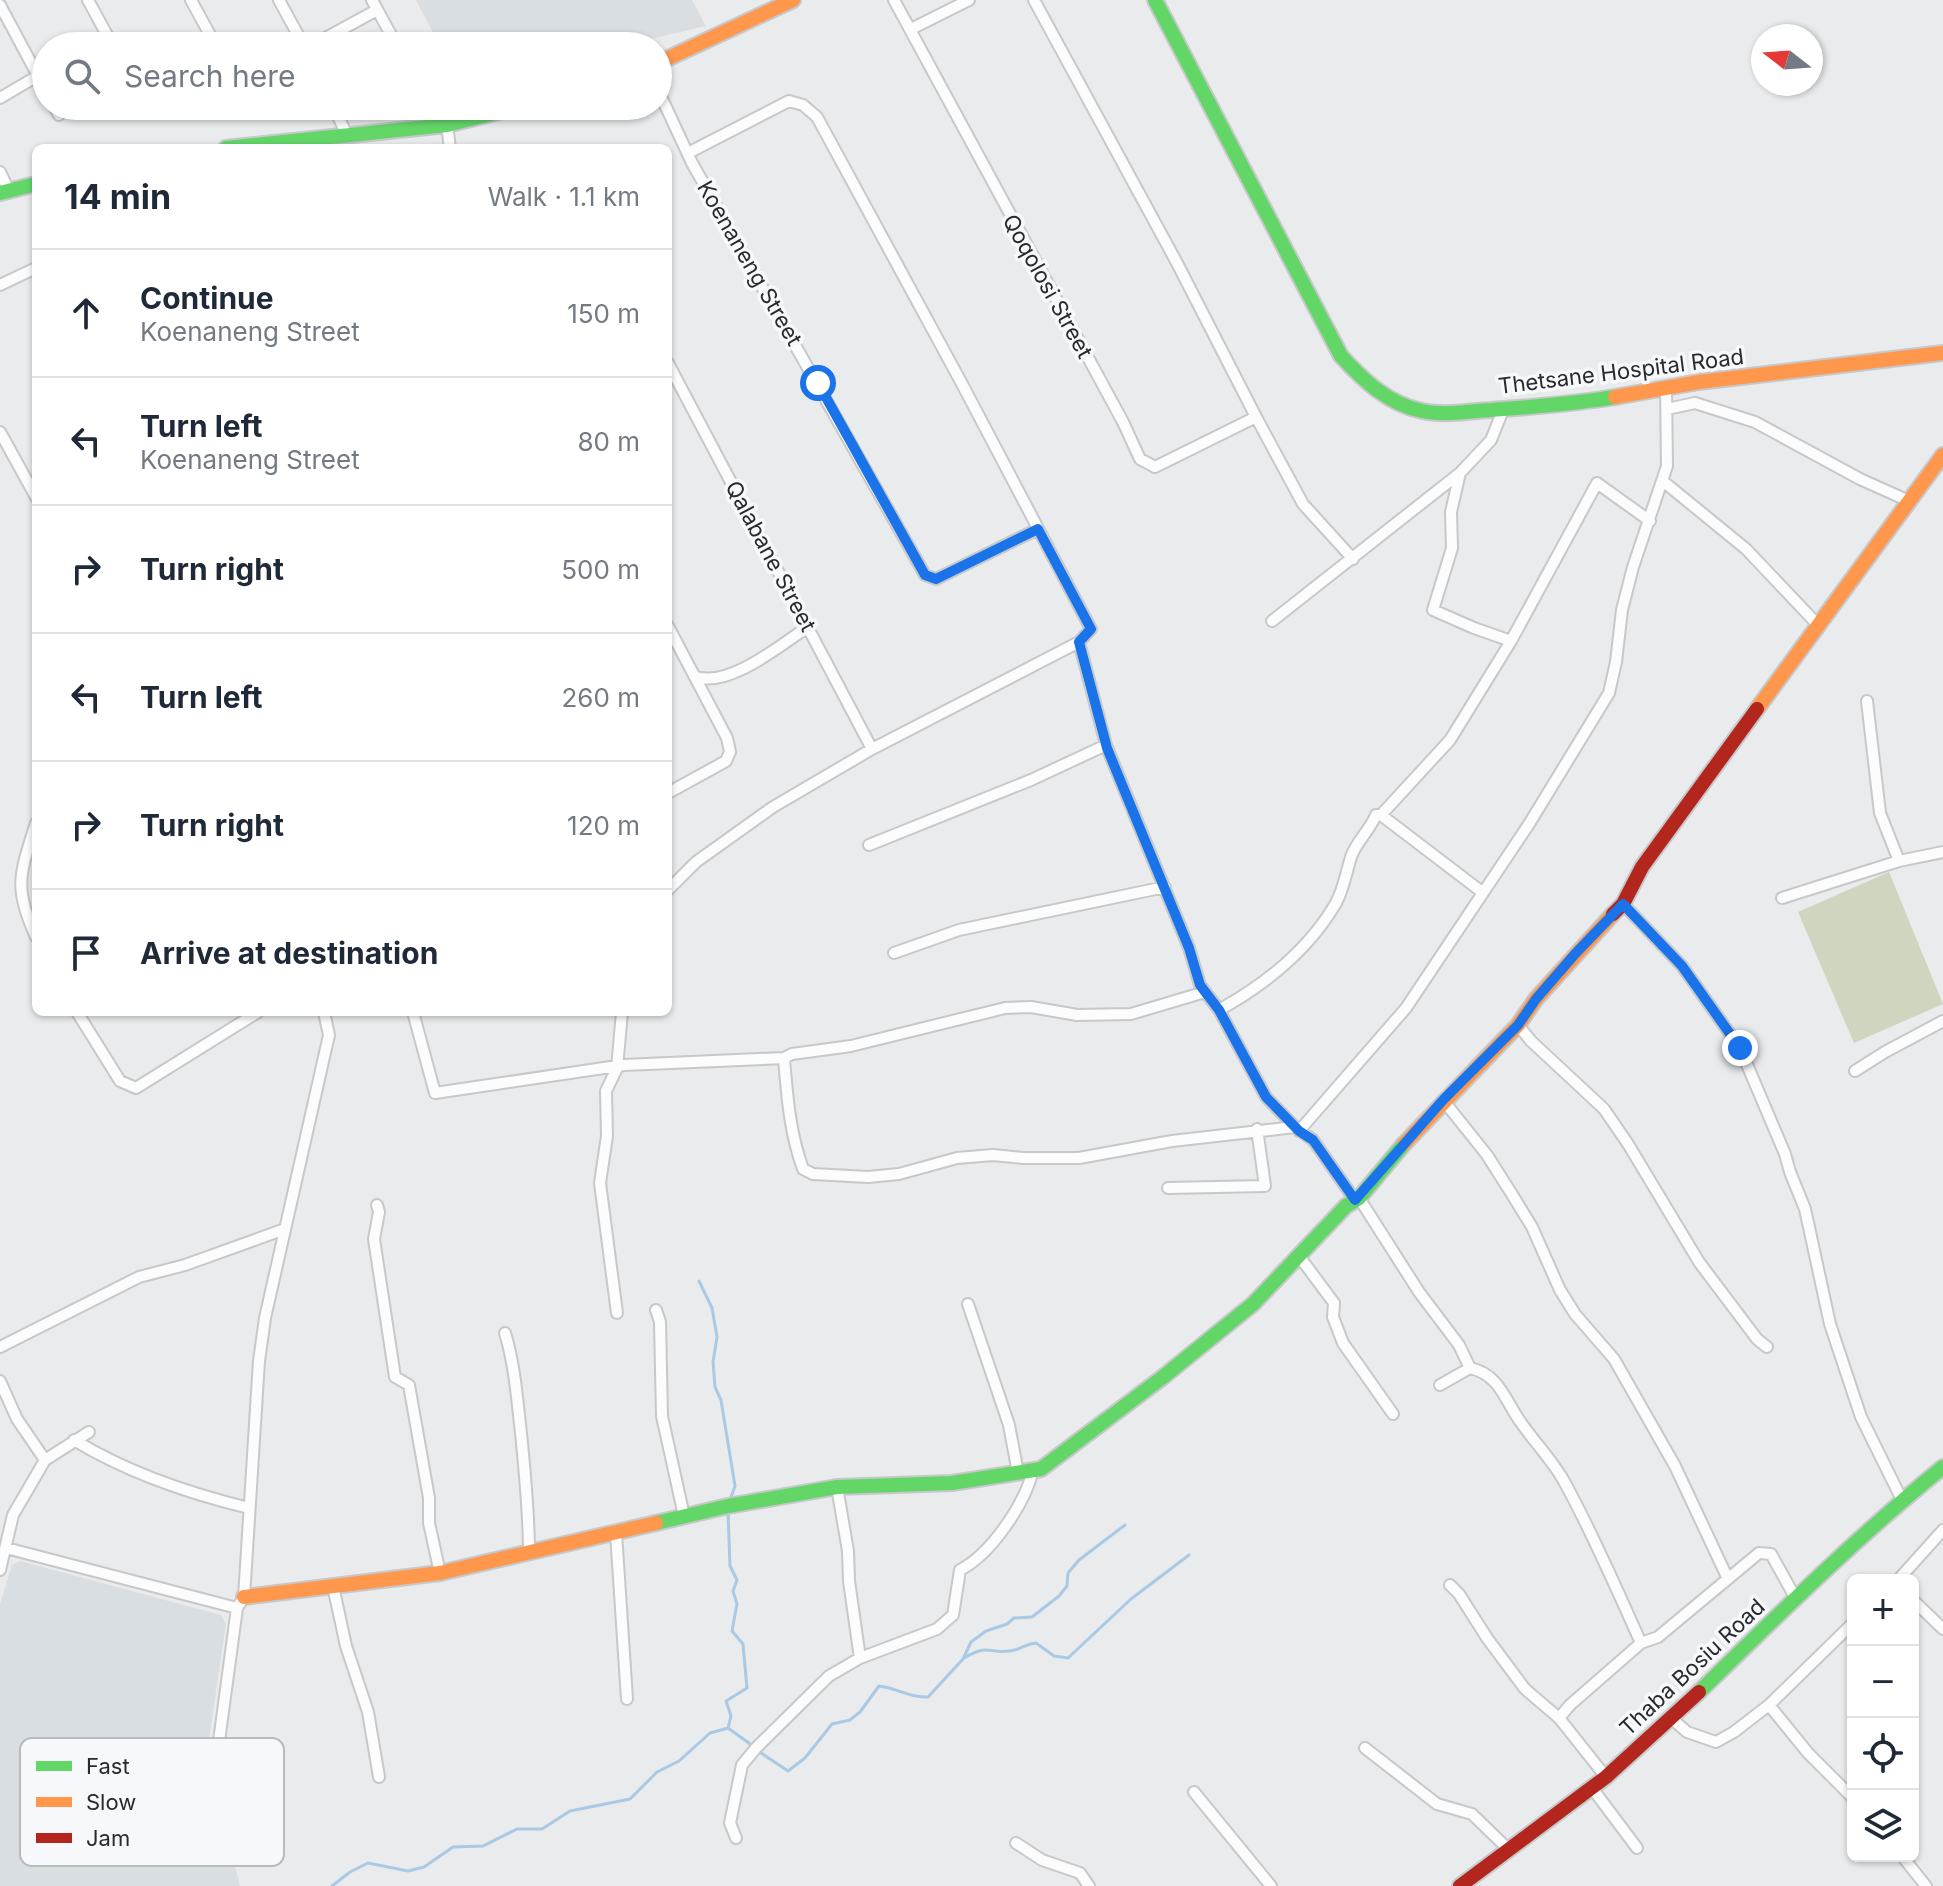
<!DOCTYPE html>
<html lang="en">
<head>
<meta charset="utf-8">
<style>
	:root { --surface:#fff; --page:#f6f6f7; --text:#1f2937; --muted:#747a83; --line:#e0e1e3 }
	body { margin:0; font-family:Inter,sans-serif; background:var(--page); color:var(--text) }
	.controls { position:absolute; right:24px; bottom:24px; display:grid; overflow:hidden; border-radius:12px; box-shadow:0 2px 6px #0004 }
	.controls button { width:72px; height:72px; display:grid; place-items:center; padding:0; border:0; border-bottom:2px solid var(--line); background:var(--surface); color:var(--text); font:40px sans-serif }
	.compass { position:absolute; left:1751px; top:24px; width:72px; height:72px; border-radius:50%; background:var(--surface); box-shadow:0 2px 6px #0004; rotate:287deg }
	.stop { position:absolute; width:24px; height:24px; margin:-18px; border:6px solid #1a73e8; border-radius:50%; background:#fff }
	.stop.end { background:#1a73e8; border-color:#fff; box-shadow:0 2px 8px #0008 }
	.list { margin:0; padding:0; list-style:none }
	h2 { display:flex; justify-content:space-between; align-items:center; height:104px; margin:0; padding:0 32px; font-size:34px }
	h2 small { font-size:26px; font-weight:400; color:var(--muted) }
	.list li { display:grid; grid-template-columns:52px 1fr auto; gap:24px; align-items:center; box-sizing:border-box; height:128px; padding:0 32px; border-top:2px solid var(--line) }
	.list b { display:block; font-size:30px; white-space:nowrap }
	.list p { margin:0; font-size:26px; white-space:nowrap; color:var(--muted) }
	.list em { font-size:26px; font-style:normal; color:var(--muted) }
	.icon { flex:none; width:44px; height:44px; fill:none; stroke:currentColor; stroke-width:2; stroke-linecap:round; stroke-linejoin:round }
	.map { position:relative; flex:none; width:1943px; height:1886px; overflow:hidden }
	.search { position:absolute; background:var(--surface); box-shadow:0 2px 6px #0004; left:32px; top:32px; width:640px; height:88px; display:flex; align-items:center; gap:20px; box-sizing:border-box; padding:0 28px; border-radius:44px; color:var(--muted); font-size:30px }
	.panel { position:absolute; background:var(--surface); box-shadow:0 2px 6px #0004; left:32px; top:144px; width:640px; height:872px; border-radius:12px }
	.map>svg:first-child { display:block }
</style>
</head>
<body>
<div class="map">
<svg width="1943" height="1886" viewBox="0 0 1943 1886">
	<rect width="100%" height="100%" fill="#e9ebec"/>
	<!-- built -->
	<path fill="#d9dee2" d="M 416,0 L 692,0 L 706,26 L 620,46 L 440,46 Z
		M 20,1561 L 221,1615 L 226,1624 L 207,1753 L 240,1886 L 0,1886 L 0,1604 L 12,1565 Z"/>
	<!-- green -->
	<path fill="#cfd6bf" d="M 1889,872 L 1943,1004 L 1854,1043 L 1798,912 Z"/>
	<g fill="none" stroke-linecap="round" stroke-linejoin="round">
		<!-- stream -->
		<path stroke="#a9c9e4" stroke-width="3" d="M 699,1281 L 712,1308 L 717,1337 L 713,1362 L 715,1387 L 721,1400 L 735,1486 L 730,1500
			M 964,1658 C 991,1643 986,1654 1010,1651 C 1019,1650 1026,1644 1036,1643 L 1054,1656 L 1068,1658 L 1131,1599 L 1189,1555
			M 728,1728 L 753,1746
			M 758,1751 L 788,1771 L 805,1758 L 832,1724 L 850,1720 L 860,1712 L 879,1686 C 897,1688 910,1698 928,1697 L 963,1659 L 971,1642 L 986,1631 L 1007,1624 L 1014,1618 L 1032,1617 L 1059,1596 L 1067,1586 L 1068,1573 L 1079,1560 L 1125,1525
			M 332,1886 L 350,1872 L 368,1863 L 408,1871 L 424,1867 L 453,1847 L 483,1846 L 517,1829 L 542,1829 L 570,1811 L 630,1799 L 657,1772 L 679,1761 L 710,1733 L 728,1728 L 731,1716 L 726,1701 L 747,1688 L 743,1644 L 732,1631 L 737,1604 L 733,1591 L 737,1580 L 730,1566 L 728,1511"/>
		<defs>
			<path id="street" d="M 88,0 L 113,46
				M 191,0 L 216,46
				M 279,0 L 304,46
				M 372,0 L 397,46
				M 894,0 L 1123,422 L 1140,459 L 1155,467 L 1256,417
				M 1034,0 L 1177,263 L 1256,417 L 1303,504 L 1353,559
				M 0,5 L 46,91
				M 911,29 L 969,0
				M 91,46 L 108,37
				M 311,46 L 377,10
				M 658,90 L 692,163 L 925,575 L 936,579 L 1038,529
				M 0,98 L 46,71
				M 54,106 L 59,115
				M 333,106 L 348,137
				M 432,106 L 447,125 L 450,148
				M 688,153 L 789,101 L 803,105 L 817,117 L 961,382 L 1091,629 L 1079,642 L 1106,745
				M 0,172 L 9,191
				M 0,285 L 36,268
				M 668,363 L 872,749
				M 1667,409 L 1695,403 L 1755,422 L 1860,479 L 1909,501
				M 0,432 L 36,497
				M 1460,473 L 1451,512 L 1452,548 L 1433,610 L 1474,628 L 1511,641
				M 1664,482 L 1746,549 L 1819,626
				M 1272,621 L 1460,473 L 1491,440 L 1503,410
				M 668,626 L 727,738 L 730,752 L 726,761 L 668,793
				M 694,676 C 727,690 782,644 809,626
				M 1867,701 L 1880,813 L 1899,861
				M 1381,815 L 1482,892
				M 36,823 C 20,874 13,887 36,937
				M 869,845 L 1031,780 L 1106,745 L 1189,948 L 1200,985 L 1219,1010 L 1266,1097 L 1295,1127 L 1313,1140 L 1355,1200
				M 668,890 L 696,862 L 773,807 L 872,749 L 1079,642
				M 1782,898 L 1899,861 L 1943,852
				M 1623,904 L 1682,966 L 1740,1048 L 1785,1154 L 1790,1172 L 1805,1209 L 1830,1324 L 1861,1417 L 1902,1500
				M 894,953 L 959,930 L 1165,887
				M 1219,1010 C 1266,984 1308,951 1336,903 C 1344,888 1346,873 1351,857 C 1356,842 1370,830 1376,815 L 1381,815 L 1450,740 L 1511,641 L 1597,483 L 1650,521
				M 77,1012 L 120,1081 L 136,1088 L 258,1012
				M 413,1012 L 435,1093 L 624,1065 L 784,1058 C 787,1096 790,1134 803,1169 L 813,1174 L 868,1177 L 899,1174 L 957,1158 L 993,1155 L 1023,1158 L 1079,1158 L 1172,1141 L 1295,1127
				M 1518,1025 L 1531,1041 L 1604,1109 L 1628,1144 L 1699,1262 L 1757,1339 L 1767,1347
				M 784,1058 L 792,1054 L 851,1046 L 1005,1008 L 1031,1007 L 1077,1015 L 1131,1014 L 1205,992
				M 1855,1071 L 1885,1052 L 1943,1021
				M 1443,1100 L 1487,1155 L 1513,1196 L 1532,1227 L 1560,1290 L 1575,1314 L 1614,1359 L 1675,1466 L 1728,1579
				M 1299,1131 L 1406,1008 L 1529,824 L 1609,693 L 1616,662 L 1622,610 L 1633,567 L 1667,466 L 1666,387
				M 1168,1188 L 1265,1186 L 1257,1129
				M 1359,1198 L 1419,1292 L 1459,1345 L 1470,1368 C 1501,1375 1505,1402 1522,1424 C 1536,1444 1553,1461 1565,1483 C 1593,1534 1617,1590 1641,1643 L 1658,1637 L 1759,1553 L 1771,1554 L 1796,1599
				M 377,1205 L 379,1212 L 374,1239 L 395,1377 L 409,1385 L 429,1498 L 429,1523 L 440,1573
				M 1299,1256 L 1334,1303 L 1333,1317 L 1343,1343 L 1393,1414
				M 968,1304 L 1009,1425 L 1018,1473
				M 656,1310 L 660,1322 L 662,1416 L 684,1516
				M 617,1313 L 600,1183 L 607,1136 L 606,1091 L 617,1068 L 622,1012
				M 505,1333 C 515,1366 517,1399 521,1433 C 525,1473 529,1513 529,1553
				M 0,1347 L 139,1277 L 185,1265 L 285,1229
				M 0,1381 L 17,1419 L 45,1460
				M 1440,1385 L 1470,1368
				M 74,1440 C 128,1473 187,1493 249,1508
				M 837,1487 L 848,1551 L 849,1581 L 860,1658
				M 616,1533 L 627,1699
				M 6,1548 L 237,1608
				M 0,1570 L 13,1515 L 45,1460 L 89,1432
				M 1898,1580 L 1943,1530
				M 1450,1585 L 1459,1594 L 1487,1638 L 1525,1689 L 1559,1718 L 1606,1777
				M 333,1586 L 346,1646 L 368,1712 L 379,1777
				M 1913,1600 L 1943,1629
				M 1769,1705 L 1808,1753 L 1853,1798
				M 1670,1717 L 1687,1732 L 1716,1742 L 1734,1732 L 1769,1705 L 1853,1623
				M 1559,1718 L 1570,1705 L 1641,1643
				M 1365,1748 L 1437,1804 L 1472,1814 L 1508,1849
				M 216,1763 L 237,1608 L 244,1597 L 259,1361 L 265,1318 L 329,1035 L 324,1012
				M 1592,1788 L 1637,1848
				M 1194,1792 L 1271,1886
				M 736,1838 L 730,1823 L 742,1765 L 756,1748 L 829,1676 L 860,1658 L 937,1629 L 953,1615 L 960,1570 C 991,1554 1025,1504 1033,1470
				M 1016,1843 L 1042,1860 L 1080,1873 L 1089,1886
				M 1902,1856 L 1926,1886"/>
			<path id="fast" d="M 1155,0 L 1341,356 C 1363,380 1388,404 1422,411 C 1444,416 1468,411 1491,410 C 1532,407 1574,404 1615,397
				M 226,148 L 447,125 L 522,106
				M 0,193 L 36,184
				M 656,1523 L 728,1506 L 837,1487 L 952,1483 L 1041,1469 L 1163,1377 L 1253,1304 L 1346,1206 L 1359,1198 L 1404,1144
				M 1699,1692 C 1778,1615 1857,1537 1943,1467"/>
			<path id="slow" d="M 658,63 L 793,0
				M 1615,397 L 1699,382 L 1943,353
				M 1757,709 L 1943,455
				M 1404,1144 L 1518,1025 L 1536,999 L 1613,914
				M 244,1597 L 440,1573 L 656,1523"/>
			<path id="jam" d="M 1613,914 L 1623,904 L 1642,867 L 1757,709
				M 1460,1886 L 1606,1777 L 1699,1692"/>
		</defs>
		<!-- street casing -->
		<use href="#street" stroke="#c7c8c9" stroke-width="14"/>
		<!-- fast casing -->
		<use href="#fast" stroke="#c7c8c9" stroke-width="18"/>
		<!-- slow casing -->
		<use href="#slow" stroke="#c7c8c9" stroke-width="18"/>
		<!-- jam casing -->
		<use href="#jam" stroke="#c7c8c9" stroke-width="18"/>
		<!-- street -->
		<use href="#street" stroke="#fcfcfc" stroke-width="10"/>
		<!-- fast -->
		<use href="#fast" stroke="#63d668" stroke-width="14"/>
		<!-- slow -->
		<use href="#slow" stroke="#ff974d" stroke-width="14"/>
		<!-- jam -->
		<use href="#jam" stroke="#b3261e" stroke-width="14"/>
	</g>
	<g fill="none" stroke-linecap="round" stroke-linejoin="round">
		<!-- route -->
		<path stroke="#1a73e8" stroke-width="10" d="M 818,383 L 925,575 L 936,579 L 1038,529 L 1091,629 L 1079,642 L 1107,748 L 1189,948 L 1200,985 L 1219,1010 L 1266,1097 L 1299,1131 L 1313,1140 L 1355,1200 L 1443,1100 L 1518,1025 L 1536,999 L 1575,954 L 1623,904 L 1682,966 L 1740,1048"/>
	</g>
	<g text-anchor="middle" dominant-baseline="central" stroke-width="7" stroke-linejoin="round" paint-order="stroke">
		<!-- street labels -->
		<g font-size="22" fill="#292a2b" stroke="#f6f8fb">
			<text transform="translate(750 263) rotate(60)">Koenaneng Street</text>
			<text transform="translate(1048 286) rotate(61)">Qoqolosi Street</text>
			<text transform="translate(1621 371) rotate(-7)">Thetsane Hospital Road</text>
			<text transform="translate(771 556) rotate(62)">Qalabane Street</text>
			<text transform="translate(1692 1667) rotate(-43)">Thaba Bosiu Road</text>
		</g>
	</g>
	<!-- legend -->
	<rect x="20" y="1738" width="264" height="128" rx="12" fill="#f6f8fb" stroke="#b8babd" stroke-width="2"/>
	<rect x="36" y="1761" width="36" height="10" fill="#63d668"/>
	<rect x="36" y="1797" width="36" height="10" fill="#ff974d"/>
	<rect x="36" y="1833" width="36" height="10" fill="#b3261e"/>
	<g font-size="22" fill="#292a2b">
		<text x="86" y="1774">Fast</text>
		<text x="86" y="1810">Slow</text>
		<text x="86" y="1846">Jam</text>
	</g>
</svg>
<div class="controls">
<button>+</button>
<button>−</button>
<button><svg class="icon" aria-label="locate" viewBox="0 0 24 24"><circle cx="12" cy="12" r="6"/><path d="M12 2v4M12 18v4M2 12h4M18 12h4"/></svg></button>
<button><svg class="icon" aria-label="layers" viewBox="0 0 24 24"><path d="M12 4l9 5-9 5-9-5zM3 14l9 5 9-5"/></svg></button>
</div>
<svg class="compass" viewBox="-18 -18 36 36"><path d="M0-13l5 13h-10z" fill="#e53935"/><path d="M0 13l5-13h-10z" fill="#747a83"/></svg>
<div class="stop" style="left:818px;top:383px"></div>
<div class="stop end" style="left:1740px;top:1048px"></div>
<div class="search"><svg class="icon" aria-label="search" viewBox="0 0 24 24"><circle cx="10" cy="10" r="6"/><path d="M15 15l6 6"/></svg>Search here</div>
<section class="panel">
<h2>14 min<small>Walk · 1.1 km</small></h2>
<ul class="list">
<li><svg class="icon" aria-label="ahead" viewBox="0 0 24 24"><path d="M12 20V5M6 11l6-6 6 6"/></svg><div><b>Continue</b><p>Koenaneng Street</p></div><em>150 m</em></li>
<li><svg class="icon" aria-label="left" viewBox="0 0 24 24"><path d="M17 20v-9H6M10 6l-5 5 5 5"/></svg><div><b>Turn left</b><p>Koenaneng Street</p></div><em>80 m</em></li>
<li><svg class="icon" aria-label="right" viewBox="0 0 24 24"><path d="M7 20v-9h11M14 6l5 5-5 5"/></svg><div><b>Turn right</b></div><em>500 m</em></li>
<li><svg class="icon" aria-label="left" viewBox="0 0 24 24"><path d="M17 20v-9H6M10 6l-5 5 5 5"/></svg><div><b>Turn left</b></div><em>260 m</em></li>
<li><svg class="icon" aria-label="right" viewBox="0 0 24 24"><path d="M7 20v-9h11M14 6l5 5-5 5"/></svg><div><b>Turn right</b></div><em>120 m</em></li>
<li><svg class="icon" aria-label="arrive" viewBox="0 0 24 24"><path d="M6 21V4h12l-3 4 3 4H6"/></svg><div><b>Arrive at destination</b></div></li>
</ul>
</section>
</div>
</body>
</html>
